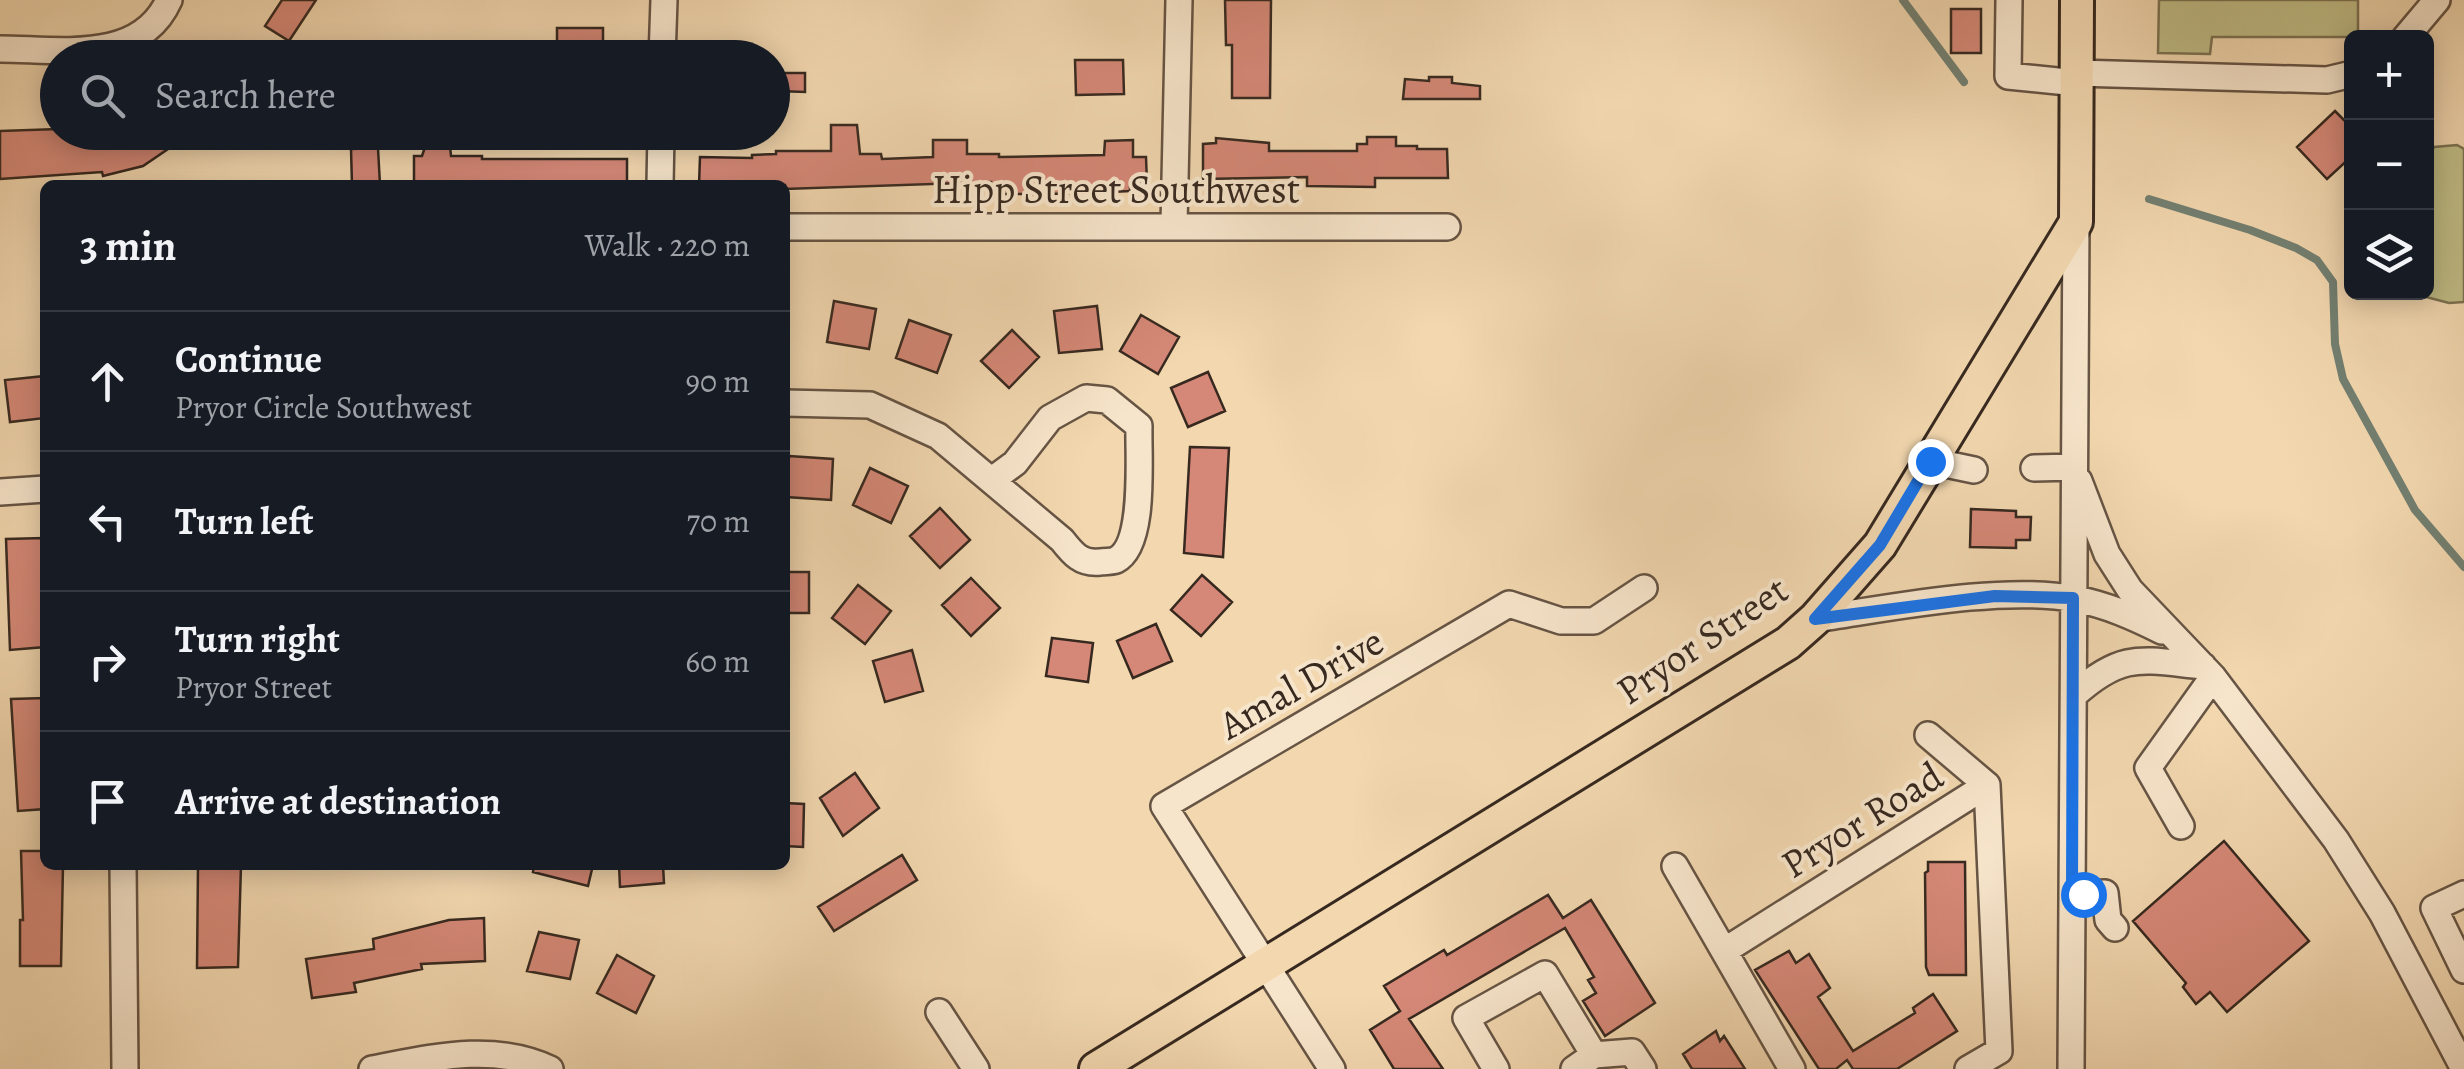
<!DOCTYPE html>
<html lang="en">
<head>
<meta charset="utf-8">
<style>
	:root { --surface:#171b24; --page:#20242c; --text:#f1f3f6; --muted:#9ea1a6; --line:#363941 }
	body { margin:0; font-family:Alegreya,serif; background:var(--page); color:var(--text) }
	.controls { position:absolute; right:30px; top:30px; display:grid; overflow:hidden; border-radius:15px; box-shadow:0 5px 25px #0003 }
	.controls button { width:90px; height:90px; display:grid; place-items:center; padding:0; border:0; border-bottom:2px solid var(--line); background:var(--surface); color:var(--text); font:50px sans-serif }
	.stop { position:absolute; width:30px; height:30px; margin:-22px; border:8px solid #1a73e8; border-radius:50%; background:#fff }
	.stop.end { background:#1a73e8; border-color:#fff; box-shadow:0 2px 10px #0008 }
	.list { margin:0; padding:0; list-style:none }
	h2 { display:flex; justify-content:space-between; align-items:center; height:130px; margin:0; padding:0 40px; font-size:42px }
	h2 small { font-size:32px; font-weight:400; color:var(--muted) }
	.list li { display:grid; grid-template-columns:65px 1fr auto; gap:30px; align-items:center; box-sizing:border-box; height:140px; padding:0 40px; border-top:2px solid var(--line) }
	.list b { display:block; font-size:38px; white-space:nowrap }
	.list p { margin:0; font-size:32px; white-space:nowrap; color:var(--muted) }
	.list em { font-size:32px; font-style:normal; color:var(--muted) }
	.icon { flex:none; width:55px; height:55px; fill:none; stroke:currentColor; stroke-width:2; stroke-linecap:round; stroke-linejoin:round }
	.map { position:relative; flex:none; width:2464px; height:1069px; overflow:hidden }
	.search { position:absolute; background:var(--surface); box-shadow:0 5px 25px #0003; left:40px; top:40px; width:750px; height:110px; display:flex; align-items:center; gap:25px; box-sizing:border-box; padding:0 35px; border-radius:55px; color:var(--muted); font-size:38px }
	.panel { position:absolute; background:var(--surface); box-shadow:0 5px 25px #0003; left:40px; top:180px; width:750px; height:690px; border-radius:15px }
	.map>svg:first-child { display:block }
</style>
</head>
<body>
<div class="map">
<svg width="2464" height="1069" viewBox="0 0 2464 1069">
	<rect width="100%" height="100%" fill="#f2d7af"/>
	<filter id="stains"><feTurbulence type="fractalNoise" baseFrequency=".002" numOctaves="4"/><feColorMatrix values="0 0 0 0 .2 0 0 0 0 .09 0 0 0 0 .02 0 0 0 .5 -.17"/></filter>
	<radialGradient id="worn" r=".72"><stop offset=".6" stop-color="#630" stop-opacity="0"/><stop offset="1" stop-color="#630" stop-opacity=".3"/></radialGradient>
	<!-- green -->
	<path fill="#c0bd86" stroke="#7c7353" stroke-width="2.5" d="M 2159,0 L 2358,0 L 2358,37 L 2212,37 L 2210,54 L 2158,53 Z
		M 2457,145 L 2464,149 L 2464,302 L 2449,303 L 2411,293 L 2426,292 L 2427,159 L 2434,147 Z"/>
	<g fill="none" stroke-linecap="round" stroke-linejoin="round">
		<!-- stream -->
		<path stroke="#738072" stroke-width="8" d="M 1903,0 L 1964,82
			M 2149,199 L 2250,230 L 2296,248 L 2317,260 L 2333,282 L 2335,344 L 2343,379 L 2415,510 L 2464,567"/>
	</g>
	<!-- building -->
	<path fill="#d58877" stroke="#372920" stroke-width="2.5" d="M 282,0 L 316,0 L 289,41 L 265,26 Z
		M 1225,0 L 1271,0 L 1270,98 L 1232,98 L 1232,45 L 1226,45 Z
		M 1951,9 L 1981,9 L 1981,53 L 1951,53 Z
		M 557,28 L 603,28 L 603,58 L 557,58 Z
		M 1075,60 L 1123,60 L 1124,94 L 1076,95 Z
		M 779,73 L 805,73 L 805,92 L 778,91 Z
		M 1429,77 L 1452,77 L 1452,83 L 1480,86 L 1480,99 L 1403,99 L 1405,79 L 1429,81 Z
		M 2335,111 L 2352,128 L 2352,156 L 2327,179 L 2297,147 Z
		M 831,125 L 857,125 L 860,154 L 881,154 L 882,159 L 933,157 L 933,140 L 967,140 L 967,154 L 999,154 L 999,157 L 1104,155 L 1105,141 L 1133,140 L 1133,157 L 1146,157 L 1147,184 L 1130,184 L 1130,191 L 1111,192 L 1111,187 L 1073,188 L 1073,193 L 1051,194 L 1001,194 L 1001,185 L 991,185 L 991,182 L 785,189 L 785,185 L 699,185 L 700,157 L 752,158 L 752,155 L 776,154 L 776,151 L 831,151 Z
		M 58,129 L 58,132 L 193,132 L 143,166 L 103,176 L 102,172 L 0,179 L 0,131 Z
		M 1367,137 L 1396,137 L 1396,146 L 1417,146 L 1417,149 L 1447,149 L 1448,178 L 1375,178 L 1375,187 L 1307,186 L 1307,177 L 1203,179 L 1203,144 L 1216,143 L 1216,138 L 1269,143 L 1269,151 L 1357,151 L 1357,144 L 1367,144 Z
		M 450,146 L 451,156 L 482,156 L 482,159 L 627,159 L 627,185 L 414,185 L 414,156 L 422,156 L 425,147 Z
		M 378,148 L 380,185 L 352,185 L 351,149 Z
		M 834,301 L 876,309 L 869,349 L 827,342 Z
		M 1097,306 L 1102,349 L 1059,353 L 1054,311 Z
		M 1141,315 L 1179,337 L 1158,374 L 1120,351 Z
		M 909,320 L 951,335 L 937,373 L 896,358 Z
		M 1012,330 L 1039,357 L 1009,388 L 981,361 Z
		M 1208,372 L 1225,411 L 1188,427 L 1171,388 Z
		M 45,376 L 45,418 L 10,422 L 5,380 Z
		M 1190,447 L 1229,448 L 1223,557 L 1184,553 Z
		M 789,456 L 833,459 L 831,500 L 786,497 Z
		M 870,468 L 908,486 L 891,523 L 853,505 Z
		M 940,508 L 970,540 L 940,568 L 910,536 Z
		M 1971,509 L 2016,511 L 2016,517 L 2031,517 L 2030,540 L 2016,540 L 2016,548 L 1970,547 Z
		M 44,538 L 45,647 L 10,650 L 6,539 Z
		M 785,572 L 809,572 L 809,613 L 785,613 Z
		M 1202,575 L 1232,602 L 1201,636 L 1171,610 Z
		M 971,578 L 1000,608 L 971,636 L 942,605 Z
		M 858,585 L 891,611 L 865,644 L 832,618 Z
		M 1156,624 L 1172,661 L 1133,678 L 1117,641 Z
		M 1052,638 L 1093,643 L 1088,682 L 1046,676 Z
		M 912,650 L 923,691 L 885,702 L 873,661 Z
		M 45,698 L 45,809 L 18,811 L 11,699 Z
		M 855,773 L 879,808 L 843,836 L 820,798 Z
		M 785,803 L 804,804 L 803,847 L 785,846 Z
		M 2224,841 L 2309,941 L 2227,1012 L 2210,992 L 2196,1004 L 2183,987 L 2186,983 L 2133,921 Z
		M 21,851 L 45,851 L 45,865 L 63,865 L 61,966 L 20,966 L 20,920 L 23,920 Z
		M 902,855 L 917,880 L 834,931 L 818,907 Z
		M 1928,862 L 1965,862 L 1966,975 L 1929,975 L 1926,967 L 1925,873 L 1928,871 Z
		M 198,865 L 241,865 L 238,967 L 197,968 Z
		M 534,865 L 593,865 L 588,886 L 533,872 Z
		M 619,865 L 663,865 L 664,883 L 620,887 Z
		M 1548,895 L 1563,918 L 1591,900 L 1655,1003 L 1605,1036 L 1583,1001 L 1596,993 L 1588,980 L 1594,977 L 1565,928 L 1409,1019 L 1443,1069 L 1394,1069 L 1370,1030 L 1400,1011 L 1384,986 L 1444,950 L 1447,955 Z
		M 484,918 L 485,961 L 421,964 L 422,969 L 354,983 L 356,992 L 312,998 L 306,959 L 374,949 L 373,939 L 449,920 Z
		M 539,932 L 579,940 L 570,979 L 527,971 Z
		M 1789,951 L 1796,963 L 1809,954 L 1830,988 L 1818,997 L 1853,1051 L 1915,1013 L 1913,1008 L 1933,994 L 1957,1031 L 1897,1069 L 1853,1069 L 1847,1060 L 1836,1069 L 1819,1069 L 1755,970 Z
		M 617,955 L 654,976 L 636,1013 L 597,993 Z
		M 1716,1031 L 1720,1041 L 1724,1036 L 1745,1069 L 1692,1069 L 1683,1054 Z"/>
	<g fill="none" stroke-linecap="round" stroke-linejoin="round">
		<defs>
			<path id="minor" d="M 2009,0 L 2008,76 L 2077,83
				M 2405,38 L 2437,0
				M 0,49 C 58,49 140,65 169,0
				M 662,58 L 664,0
				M 2077,73 L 2327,80 L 2352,74
				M 660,185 L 661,132
				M 1174,225 L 1179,0
				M 785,227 L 1447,227
				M 785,403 L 870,405 L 938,436 L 1062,540 C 1073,554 1081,564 1100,562 C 1106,561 1111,562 1116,560 C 1146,545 1138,456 1139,426 L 1107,400 L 1086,398 L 1050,418 L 1015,463 L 992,480
				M 1931,461 L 1974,470
				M 2034,468 L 2074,467
				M 2079,481 L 2107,554 L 2130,590 L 2213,677 L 2336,840 L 2382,913 L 2464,1069
				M 0,492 L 45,489
				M 1815,619 C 1891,608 2001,585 2076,599 C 2107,605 2134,617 2162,631
				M 2074,695 C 2123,651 2142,660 2203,666
				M 1928,735 L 1987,785
				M 2181,826 L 2148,768 L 2213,677
				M 123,865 L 125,1069
				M 1675,866 L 1792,1069
				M 2464,894 L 2434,908 L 2464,970
				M 2072,895 L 2105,893 L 2108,920 L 2115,928
				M 1724,951 L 1987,785 L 1999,1051 L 1968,1069
				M 939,1012 L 976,1069
				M 372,1069 C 431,1058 493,1042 550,1069
				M 1332,1069 L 1164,806 L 1509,604 L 1561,621 L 1594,621 L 1644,588
				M 1496,1069 L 1466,1018 L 1545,974 L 1594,1055
				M 1574,1069 L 1594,1055 L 1632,1052 L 1643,1069
				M 2071,1069 L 2076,222"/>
			<path id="major" d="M 1096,1069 L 1788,643 L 1815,619 L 1880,545 L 2076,222 L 2077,0"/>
		</defs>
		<!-- minor casing -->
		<use href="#minor" stroke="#665444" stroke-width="30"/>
		<!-- major casing -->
		<use href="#major" stroke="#372920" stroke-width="38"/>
		<!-- minor -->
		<use href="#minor" stroke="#f7e5cb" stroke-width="25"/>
		<!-- major -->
		<use href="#major" stroke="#f2d7af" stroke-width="32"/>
	</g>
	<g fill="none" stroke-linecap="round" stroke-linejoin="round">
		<!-- route -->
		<path stroke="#1a73e8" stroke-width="12" d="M 1930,461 L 1880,545 L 1815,619 L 1995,596 L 2073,598 L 2072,894 L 2083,894"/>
	</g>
	<g text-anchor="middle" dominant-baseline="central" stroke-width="8" stroke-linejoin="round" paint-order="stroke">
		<!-- street labels -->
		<g font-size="40" fill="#372920" stroke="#f7e5cb">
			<text x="1116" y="189">Hipp Street Southwest</text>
			<text transform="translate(1702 640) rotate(-34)">Pryor Street</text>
			<text transform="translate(1301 683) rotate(-30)">Amal Drive</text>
			<text transform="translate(1862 820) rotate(-32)">Pryor Road</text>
		</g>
	</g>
	<rect width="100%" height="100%" filter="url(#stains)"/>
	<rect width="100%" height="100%" fill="url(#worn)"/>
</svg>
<div class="controls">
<button>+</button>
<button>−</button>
<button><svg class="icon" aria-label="layers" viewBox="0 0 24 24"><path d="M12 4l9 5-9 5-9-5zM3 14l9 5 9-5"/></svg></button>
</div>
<div class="stop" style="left:2083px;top:894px"></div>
<div class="stop end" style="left:1930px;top:461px"></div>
<div class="search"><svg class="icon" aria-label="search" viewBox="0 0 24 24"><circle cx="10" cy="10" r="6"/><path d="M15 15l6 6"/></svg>Search here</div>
<section class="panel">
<h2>3 min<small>Walk · 220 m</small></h2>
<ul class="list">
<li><svg class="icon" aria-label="ahead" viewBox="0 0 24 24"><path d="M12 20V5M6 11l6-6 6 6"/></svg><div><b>Continue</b><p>Pryor Circle Southwest</p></div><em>90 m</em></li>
<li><svg class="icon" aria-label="left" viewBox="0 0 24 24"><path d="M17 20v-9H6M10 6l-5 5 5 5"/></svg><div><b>Turn left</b></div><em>70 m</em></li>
<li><svg class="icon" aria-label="right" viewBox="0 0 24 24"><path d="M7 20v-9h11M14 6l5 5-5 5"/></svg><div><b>Turn right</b><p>Pryor Street</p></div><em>60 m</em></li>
<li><svg class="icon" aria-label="arrive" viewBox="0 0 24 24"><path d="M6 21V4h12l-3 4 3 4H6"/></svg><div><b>Arrive at destination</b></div></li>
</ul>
</section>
</div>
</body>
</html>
